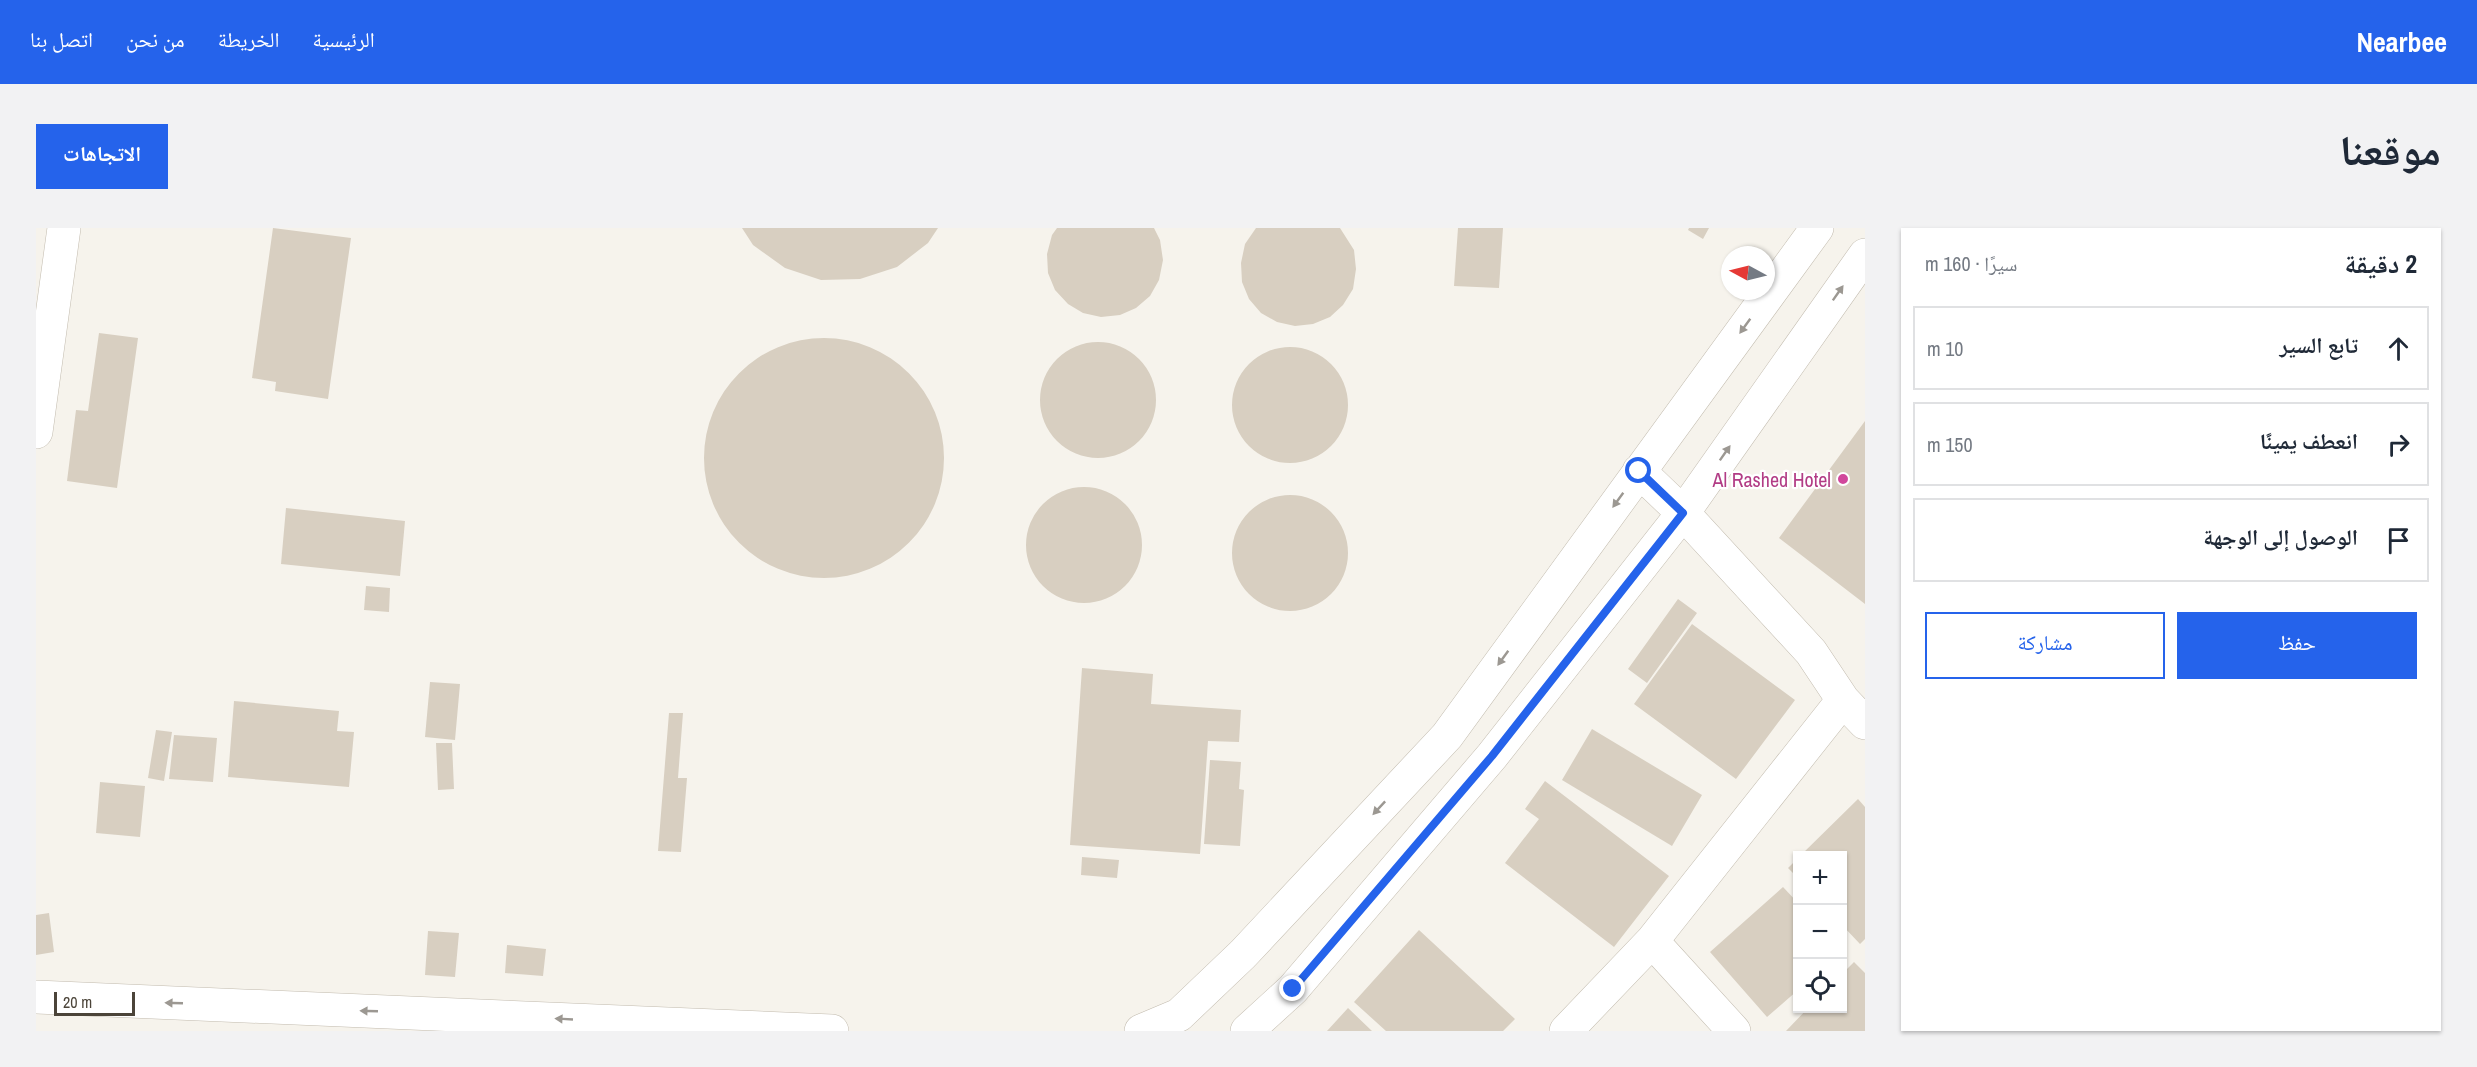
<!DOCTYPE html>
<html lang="ar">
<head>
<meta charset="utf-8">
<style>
	:root { --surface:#fff; --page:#f2f2f3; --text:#1f2937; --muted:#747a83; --line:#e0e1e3; --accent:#2563eb }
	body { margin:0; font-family:"Archivo Narrow","Noto Naskh Arabic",sans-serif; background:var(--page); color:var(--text); direction:rtl }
	.controls { position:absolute; right:18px; bottom:18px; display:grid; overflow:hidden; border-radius:0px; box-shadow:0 2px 4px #0004 }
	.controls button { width:54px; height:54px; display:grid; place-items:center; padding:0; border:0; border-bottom:2px solid var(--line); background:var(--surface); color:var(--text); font:30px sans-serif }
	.compass { position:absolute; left:1685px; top:18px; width:54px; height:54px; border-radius:50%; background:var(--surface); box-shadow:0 2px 4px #0004; rotate:277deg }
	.scale { position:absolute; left:18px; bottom:15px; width:81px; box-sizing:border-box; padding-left:6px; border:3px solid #4b4439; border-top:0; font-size:16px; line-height:21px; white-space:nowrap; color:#4b4439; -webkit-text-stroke:4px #fff; paint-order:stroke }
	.stop { position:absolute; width:18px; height:18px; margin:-14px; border:4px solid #2563eb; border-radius:50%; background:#fff }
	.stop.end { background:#2563eb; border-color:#fff; box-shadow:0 2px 6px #0008 }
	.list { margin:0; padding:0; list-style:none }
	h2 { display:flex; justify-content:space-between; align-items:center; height:78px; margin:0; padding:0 24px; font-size:26px }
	h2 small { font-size:20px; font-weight:400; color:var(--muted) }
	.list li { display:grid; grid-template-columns:39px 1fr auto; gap:18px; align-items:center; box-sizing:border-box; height:84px; margin:0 12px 12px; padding:0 12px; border:2px solid var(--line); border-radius:0px }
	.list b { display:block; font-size:22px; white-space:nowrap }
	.list em { font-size:20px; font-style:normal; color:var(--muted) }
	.actions { display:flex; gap:12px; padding:18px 24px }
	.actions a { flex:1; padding:14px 0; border:2px solid var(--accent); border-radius:0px; text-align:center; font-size:21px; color:var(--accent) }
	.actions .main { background:var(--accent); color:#fff }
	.icon { flex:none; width:33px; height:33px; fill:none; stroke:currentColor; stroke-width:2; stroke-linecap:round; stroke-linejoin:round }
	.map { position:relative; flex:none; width:1829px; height:803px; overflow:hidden; direction:ltr; border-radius:0px }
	header { display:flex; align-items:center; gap:36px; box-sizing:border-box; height:84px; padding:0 30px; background:var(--accent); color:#fff }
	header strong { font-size:28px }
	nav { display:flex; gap:33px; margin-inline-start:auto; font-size:21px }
	.intro { display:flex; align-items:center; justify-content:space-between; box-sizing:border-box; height:144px; padding:0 36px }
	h1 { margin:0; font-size:42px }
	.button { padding:15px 27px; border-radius:0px; background:var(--accent); color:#fff; font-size:21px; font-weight:700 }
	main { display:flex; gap:36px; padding:0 36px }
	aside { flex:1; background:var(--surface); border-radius:0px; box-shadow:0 2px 4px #0004 }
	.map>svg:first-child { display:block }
</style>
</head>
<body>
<header>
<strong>Nearbee</strong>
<nav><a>الرئيسية</a><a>الخريطة</a><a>من نحن</a><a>اتصل بنا</a></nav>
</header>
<div class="intro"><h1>موقعنا</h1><a class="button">الاتجاهات</a></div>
<main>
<aside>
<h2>2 دقيقة<small>سيرًا · 160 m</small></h2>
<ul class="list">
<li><svg class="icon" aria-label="ahead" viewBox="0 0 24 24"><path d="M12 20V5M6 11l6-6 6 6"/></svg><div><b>تابع السير</b></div><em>10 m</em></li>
<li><svg class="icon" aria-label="right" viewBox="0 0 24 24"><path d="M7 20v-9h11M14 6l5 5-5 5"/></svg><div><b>انعطف يمينًا</b></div><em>150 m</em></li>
<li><svg class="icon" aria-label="arrive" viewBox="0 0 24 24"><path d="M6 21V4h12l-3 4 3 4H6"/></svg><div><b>الوصول إلى الوجهة</b></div></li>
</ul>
<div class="actions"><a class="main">حفظ</a><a>مشاركة</a></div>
</aside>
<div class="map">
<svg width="1829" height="803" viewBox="0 0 1829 803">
	<rect width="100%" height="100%" fill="#f6f3ec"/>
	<!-- building -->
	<path fill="#d8cfc1" d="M 237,0 L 315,10 L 292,171 L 239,163 L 240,154 L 216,150 Z
		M 706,0 L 902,0 L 892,15 L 861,39 L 824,51 L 785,52 L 749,40 L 717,17 Z
		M 1021,0 L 1118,0 L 1124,12 L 1127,32 L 1123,52 L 1114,68 L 1100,80 L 1084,87 L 1065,89 L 1047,85 L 1032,76 L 1019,62 L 1012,45 L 1011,26 L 1016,7 Z
		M 1220,0 L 1304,0 L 1318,22 L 1320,41 L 1317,61 L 1307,77 L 1294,89 L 1277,96 L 1259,98 L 1241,94 L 1225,85 L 1213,71 L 1206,54 L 1205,35 L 1209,16 Z
		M 1422,0 L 1467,0 L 1463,60 L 1418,58 Z
		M 1653,0 L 1673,0 L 1667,11 L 1652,2 Z
		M 63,105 L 102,110 L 81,260 L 31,253 L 40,182 L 52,183 Z
		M668 230a120 120 0 1 1 240 0a120 120 0 1 1-240 0Z
		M1004 172a58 58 0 1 1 116 0a58 58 0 1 1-116 0Z
		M1196 177a58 58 0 1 1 116 0a58 58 0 1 1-116 0Z
		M 1829,193 L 1829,376 L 1743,310 Z
		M990 317a58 58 0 1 1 116 0a58 58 0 1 1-116 0Z
		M1196 325a58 58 0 1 1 116 0a58 58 0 1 1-116 0Z
		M 250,280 L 369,293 L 364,348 L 245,336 Z
		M 330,358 L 354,360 L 353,384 L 328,382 Z
		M 1642,371 L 1661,385 L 1611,455 L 1592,441 Z
		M 1656,396 L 1759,472 L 1700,551 L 1598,476 Z
		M 1046,440 L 1117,446 L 1115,476 L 1205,482 L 1203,514 L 1172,513 L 1164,626 L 1034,617 Z
		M 394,454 L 424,456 L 419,512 L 389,509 Z
		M 198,473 L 303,483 L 301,503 L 318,504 L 313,559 L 192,549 Z
		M 633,485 L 647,485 L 642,550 L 651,550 L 645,624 L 622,623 Z
		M 1556,501 L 1666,567 L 1636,618 L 1526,552 Z
		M 120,502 L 136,504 L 128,553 L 112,550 Z
		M 138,507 L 181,510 L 177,554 L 133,551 Z
		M 400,515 L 416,515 L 418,561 L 402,562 Z
		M 1174,532 L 1205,534 L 1203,561 L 1208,562 L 1204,618 L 1168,616 Z
		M 1509,553 L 1633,648 L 1578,719 L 1469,635 L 1503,591 L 1489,581 Z
		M 64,554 L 109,558 L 104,609 L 60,605 Z
		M 1822,571 L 1829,579 L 1829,711 L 1824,716 L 1806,697 L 1806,628 L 1764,628 Z
		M 1046,629 L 1083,632 L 1081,650 L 1045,647 Z
		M 1762,630 L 1762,650 L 1752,640 Z
		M 1747,659 L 1762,675 L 1762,762 L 1731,789 L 1674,724 Z
		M 13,685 L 18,724 L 0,727 L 0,687 Z
		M 1383,702 L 1479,791 L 1467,803 L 1350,803 L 1318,774 Z
		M 392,703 L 423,705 L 419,749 L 389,747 Z
		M 471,717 L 510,721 L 507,748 L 469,745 Z
		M 1818,734 L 1829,745 L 1829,803 L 1750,803 L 1772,780 L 1806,780 L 1806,746 Z
		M 1312,780 L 1336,803 L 1291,803 Z"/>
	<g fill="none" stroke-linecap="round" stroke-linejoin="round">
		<defs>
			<path id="minor" d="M 0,204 L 28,0
				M 1603,243 L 1647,285 L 1775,424 L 1807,472 L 1829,495
				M 1616,713 L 1698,803
				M 0,769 L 796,803
				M 1105,803 L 1143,787 L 1207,726 L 1411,508 L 1781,0
				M 1211,803 L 1257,761 L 1456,528 L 1647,285 L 1829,27
				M 1530,803 L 1616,713 L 1807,472"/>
		</defs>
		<!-- minor casing -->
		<use href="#minor" stroke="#c2bbae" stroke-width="34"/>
		<!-- minor -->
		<use href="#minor" stroke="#fff" stroke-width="33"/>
	</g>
	<!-- one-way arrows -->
	<defs><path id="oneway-solid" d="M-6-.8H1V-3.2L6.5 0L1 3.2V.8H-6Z" transform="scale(1.5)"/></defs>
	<g fill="#9c9892">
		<use href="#oneway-solid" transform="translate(1802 65) rotate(-55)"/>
		<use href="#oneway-solid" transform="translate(1709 98) rotate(126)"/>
		<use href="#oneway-solid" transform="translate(1689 225) rotate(-55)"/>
		<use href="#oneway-solid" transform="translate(1582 272) rotate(126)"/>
		<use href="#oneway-solid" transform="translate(1467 430) rotate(126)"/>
		<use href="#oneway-solid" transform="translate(1343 580) rotate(133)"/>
		<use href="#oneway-solid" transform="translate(138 775) rotate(-178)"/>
		<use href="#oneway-solid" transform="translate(333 783) rotate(-178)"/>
		<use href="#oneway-solid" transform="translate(528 791) rotate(-177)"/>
	</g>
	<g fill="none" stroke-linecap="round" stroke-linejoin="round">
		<!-- route -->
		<path stroke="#2563eb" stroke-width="8" d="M 1257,761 L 1456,528 L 1647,285 L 1603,243"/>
	</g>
	<!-- markers -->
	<circle fill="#d1479c" stroke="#fff" stroke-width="2" cx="1807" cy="251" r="6"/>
	<g text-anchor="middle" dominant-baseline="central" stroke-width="4.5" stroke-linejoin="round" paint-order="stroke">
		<!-- hotel labels -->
		<g font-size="20" fill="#b23c85" stroke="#fff" text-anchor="end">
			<text x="1795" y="251">Al Rashed Hotel</text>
		</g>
	</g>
</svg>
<div class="controls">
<button>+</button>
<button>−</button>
<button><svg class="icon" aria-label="locate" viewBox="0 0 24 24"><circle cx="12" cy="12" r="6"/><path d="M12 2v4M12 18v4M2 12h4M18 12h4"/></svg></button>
</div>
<svg class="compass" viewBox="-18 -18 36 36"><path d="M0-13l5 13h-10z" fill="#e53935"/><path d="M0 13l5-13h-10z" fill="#747a83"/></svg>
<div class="scale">20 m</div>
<div class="stop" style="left:1603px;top:243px"></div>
<div class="stop end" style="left:1257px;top:761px"></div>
</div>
</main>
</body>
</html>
